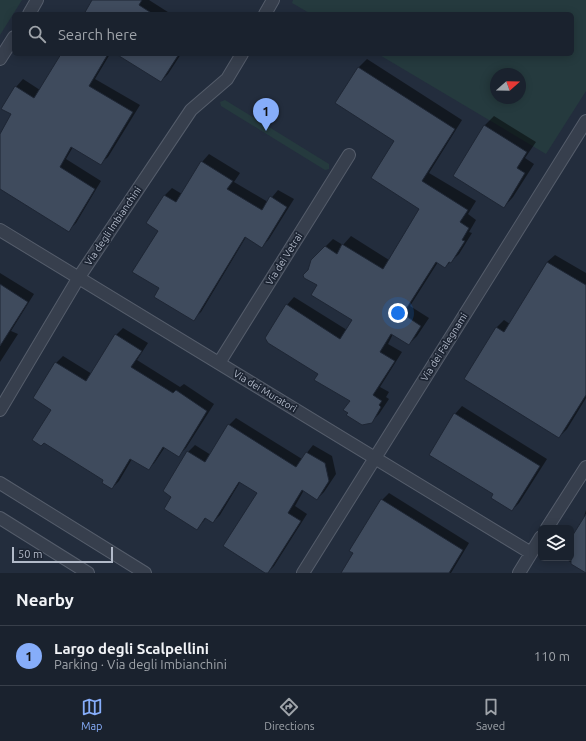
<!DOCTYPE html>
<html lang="en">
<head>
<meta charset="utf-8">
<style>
	:root { --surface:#1a222e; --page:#232a36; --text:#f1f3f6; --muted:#9fa4aa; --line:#383f4a; --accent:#86adfa }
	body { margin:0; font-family:Ubuntu,sans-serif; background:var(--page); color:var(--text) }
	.controls { position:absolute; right:12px; bottom:12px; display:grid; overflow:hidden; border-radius:6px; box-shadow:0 2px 10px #0003 }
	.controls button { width:36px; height:36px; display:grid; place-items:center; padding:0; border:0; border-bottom:1px solid var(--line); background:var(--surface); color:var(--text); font:20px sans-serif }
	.compass { position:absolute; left:490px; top:68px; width:36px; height:36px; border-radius:50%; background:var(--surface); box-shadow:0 2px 10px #0003; rotate:70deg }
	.scale { position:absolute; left:12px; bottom:10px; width:101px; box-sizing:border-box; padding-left:4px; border:2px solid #b2bac9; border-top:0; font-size:11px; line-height:14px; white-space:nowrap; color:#b2bac9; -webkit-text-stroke:3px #1c2432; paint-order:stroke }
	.you { position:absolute; left:398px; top:313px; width:14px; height:14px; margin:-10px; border:3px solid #fff; border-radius:50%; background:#1a73e8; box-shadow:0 0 0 6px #1a73e833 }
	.badge { display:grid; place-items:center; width:26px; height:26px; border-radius:50%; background:var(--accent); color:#111; font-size:13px; font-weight:700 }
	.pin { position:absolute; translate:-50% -33px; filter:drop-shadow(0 1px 2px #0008) }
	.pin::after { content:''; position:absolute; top:21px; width:14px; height:12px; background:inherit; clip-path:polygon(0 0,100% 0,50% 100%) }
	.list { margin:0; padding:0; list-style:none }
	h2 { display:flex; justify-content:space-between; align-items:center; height:52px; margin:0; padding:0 16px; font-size:17px }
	h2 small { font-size:13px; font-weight:400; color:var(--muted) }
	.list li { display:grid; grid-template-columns:26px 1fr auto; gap:12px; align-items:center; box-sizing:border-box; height:60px; padding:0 16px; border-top:1px solid var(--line) }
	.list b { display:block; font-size:15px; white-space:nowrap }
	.list p { margin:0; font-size:13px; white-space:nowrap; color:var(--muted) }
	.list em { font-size:13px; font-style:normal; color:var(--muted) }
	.icon { flex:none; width:22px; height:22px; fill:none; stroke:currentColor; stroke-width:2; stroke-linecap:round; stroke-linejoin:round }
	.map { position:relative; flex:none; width:586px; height:573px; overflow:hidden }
	.search { position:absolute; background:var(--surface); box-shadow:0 2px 10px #0003; left:12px; right:12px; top:12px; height:44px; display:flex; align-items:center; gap:10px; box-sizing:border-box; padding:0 14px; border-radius:6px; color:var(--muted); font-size:15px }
	.sheet { height:112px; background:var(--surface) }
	nav { display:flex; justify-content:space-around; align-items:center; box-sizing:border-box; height:56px; border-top:1px solid var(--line); background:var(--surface); font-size:11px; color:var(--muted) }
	nav a { display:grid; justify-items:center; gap:2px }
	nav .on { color:var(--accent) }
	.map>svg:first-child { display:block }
</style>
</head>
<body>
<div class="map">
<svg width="586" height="573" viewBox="0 0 586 573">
	<rect width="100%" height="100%" fill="#232d3d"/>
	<!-- green -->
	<path fill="#253a3e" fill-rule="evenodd" d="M 0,0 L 22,0 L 0,35 Z
		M 293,0 L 586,0 L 586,91 L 546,154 L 378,54 L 572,54 L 572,14 L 311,14 L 292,3 ZM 496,74 L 520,74 L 520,98 L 496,98 Z
		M 225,100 L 329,164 L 329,169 L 325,170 L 221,106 L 220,102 Z"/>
	<!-- shadow -->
	<path fill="#0007" d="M 94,0 L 149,0 L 171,14 L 85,14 Z
		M 62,54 L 110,54 L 95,79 L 140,105 L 108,157 L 100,164 L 73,147 L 66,159 L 101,181 L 76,223 L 68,231 L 0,188 L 0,136 L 13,114 L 16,87 L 23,79 L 40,90 Z
		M 118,54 L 181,54 L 168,74 L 161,81 Z
		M 367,59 L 462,120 L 429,173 L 476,201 L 468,214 L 476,220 L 469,232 L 472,233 L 459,254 L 445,267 L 438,262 L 410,306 L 429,318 L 417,336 L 409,344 L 393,334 L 388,344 L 402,352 L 380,387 L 389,392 L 386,397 L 389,399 L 379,414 L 371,422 L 349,412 L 351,401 L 319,374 L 287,305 L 294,297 L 347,330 L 353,320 L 319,285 L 325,247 L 333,239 L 343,245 L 351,236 L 389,260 L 420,208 L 395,141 L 336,103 L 359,67 Z
		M 494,116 L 536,142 L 525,158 L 534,164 L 513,197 L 504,207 L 484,126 Z
		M 209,154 L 240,173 L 234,182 L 268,202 L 278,190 L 294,199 L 269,239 L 262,247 L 246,237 L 201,312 L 193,319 L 161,288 L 159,231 L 147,223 L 165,195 L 172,188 L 182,194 L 202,162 Z
		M 555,255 L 586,273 L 586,398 L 567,429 L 559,437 L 496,328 L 504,320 L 510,324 L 547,262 Z
		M 0,273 L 34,294 L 11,331 L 18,334 L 0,362 Z
		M 123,328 L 148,343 L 137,360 L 180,387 L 184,384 L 214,404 L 186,448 L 179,455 L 165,447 L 155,462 L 149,469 L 132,459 L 119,481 L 112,488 L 52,409 L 56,363 L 63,356 L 92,374 L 116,335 Z
		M 462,406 L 547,459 L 519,503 L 512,510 L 494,494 L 455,414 Z
		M 236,418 L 302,459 L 313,445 L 332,456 L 336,474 L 324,492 L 317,499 L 304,490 L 295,506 L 307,514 L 274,566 L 267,573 L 258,493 L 240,482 L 220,515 L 213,522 L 207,517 L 197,529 L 173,496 L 188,452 L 195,445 L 211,455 L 229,425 Z
		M 389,493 L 469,543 L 451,573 L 342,573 L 382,500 Z
		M 586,510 L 586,572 L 564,558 L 571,558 L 571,540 L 582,523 Z"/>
	<!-- building -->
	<path fill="#3f4b5d" stroke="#1e2634" d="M 92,0 L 142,0 L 139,5 L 153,14 L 84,14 Z
		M 61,54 L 108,54 L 89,86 L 133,112 L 101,165 L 71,147 L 60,167 L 95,189 L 69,232 L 0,189 L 0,134 L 11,114 L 1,109 L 15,86 L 34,98 Z
		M 116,54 L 179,54 L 161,82 Z
		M 358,67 L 455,129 L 422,181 L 468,210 L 460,222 L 469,228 L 462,240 L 465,241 L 451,263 L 449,262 L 445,268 L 436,262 L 403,314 L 421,326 L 409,345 L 391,334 L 380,352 L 395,361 L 373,395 L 382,401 L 379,405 L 381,407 L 372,423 L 362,425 L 346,415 L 348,413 L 343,410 L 350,401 L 314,380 L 318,374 L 268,343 L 265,338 L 286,304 L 340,339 L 352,320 L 311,295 L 317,285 L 304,278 L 303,275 L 308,270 L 311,260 L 325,246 L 337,254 L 342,244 L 383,269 L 419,209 L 371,178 L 394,141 L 335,103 Z
		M 484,125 L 527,152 L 517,168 L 525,173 L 504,208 L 453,176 Z
		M 201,161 L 233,181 L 227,189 L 262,210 L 270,196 L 287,207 L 262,248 L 245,237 L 194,321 L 154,297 L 159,288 L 132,272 L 158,231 L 146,223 L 164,195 L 176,202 Z
		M 547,262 L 586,285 L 586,395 L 559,438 L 464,379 L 496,327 L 504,332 Z
		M 0,284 L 28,302 L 0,346 Z
		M 115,334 L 142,351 L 131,367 L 173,393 L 176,390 L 207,411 L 179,457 L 163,447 L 149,470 L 130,459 L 112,489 L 102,483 L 103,480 L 44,443 L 41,446 L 32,440 L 51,410 L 33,398 L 55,362 L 86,381 Z
		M 454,413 L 540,466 L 512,511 L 491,498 L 493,494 L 429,455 Z
		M 228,424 L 296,467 L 306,452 L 325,463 L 329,481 L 317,500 L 302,490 L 288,513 L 301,521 L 268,573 L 265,573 L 223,546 L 257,493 L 239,482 L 213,523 L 205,518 L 197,530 L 164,509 L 171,497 L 163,491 L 187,451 L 205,462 Z
		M 381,499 L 463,550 L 449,573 L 341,573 L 353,553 L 349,551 Z
		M 586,514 L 586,573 L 571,564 L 571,538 Z"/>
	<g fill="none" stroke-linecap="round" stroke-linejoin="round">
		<defs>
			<path id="minor" d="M 29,14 L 37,0
				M 265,14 L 273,0
				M 0,59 L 14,37
				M 0,230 L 531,553
				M 219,363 L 349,155
				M 0,410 L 79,277 L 191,110 L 227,79 L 242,54
				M 0,483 L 145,573
				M 0,518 L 88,573
				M 547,528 L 586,467
				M 303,573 L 586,121
				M 519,573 L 541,537"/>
		</defs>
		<!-- minor casing -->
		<use href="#minor" stroke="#555d6b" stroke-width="14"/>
		<!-- minor -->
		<use href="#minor" stroke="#373f4d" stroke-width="12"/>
	</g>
	<g text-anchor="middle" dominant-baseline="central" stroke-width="3.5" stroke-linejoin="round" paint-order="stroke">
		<!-- street labels -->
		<g font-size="10" fill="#b2bac9" stroke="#1c2432">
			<text transform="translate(113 226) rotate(-56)">Via degli Imbianchini</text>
			<text transform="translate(284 259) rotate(-58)">Via dei Vetrai</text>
			<text transform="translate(444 347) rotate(-58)">Via dei Falegnami</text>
			<text transform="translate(265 391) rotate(31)">Via dei Muratori</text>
		</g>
	</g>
</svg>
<div class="controls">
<button><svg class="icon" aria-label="layers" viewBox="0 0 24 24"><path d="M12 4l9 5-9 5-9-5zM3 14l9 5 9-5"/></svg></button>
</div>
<svg class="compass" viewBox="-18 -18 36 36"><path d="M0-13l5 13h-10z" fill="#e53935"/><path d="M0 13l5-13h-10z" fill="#9fa4aa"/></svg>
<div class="scale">50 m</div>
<div class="you"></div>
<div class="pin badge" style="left:266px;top:131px">1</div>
<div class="search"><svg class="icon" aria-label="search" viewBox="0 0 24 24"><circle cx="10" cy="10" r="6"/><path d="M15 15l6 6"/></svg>Search here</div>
</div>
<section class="sheet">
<h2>Nearby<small></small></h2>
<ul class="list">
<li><span class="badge">1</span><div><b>Largo degli Scalpellini</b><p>Parking · Via degli Imbianchini</p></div><em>110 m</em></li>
</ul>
</section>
<nav>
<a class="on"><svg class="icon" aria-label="map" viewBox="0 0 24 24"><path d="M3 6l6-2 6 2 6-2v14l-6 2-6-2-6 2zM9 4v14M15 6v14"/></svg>Map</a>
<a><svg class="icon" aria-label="directions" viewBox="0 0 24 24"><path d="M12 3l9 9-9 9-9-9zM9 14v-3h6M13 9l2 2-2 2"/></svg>Directions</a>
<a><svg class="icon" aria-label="saved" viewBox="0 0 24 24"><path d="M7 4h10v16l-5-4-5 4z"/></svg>Saved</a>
</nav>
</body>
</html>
